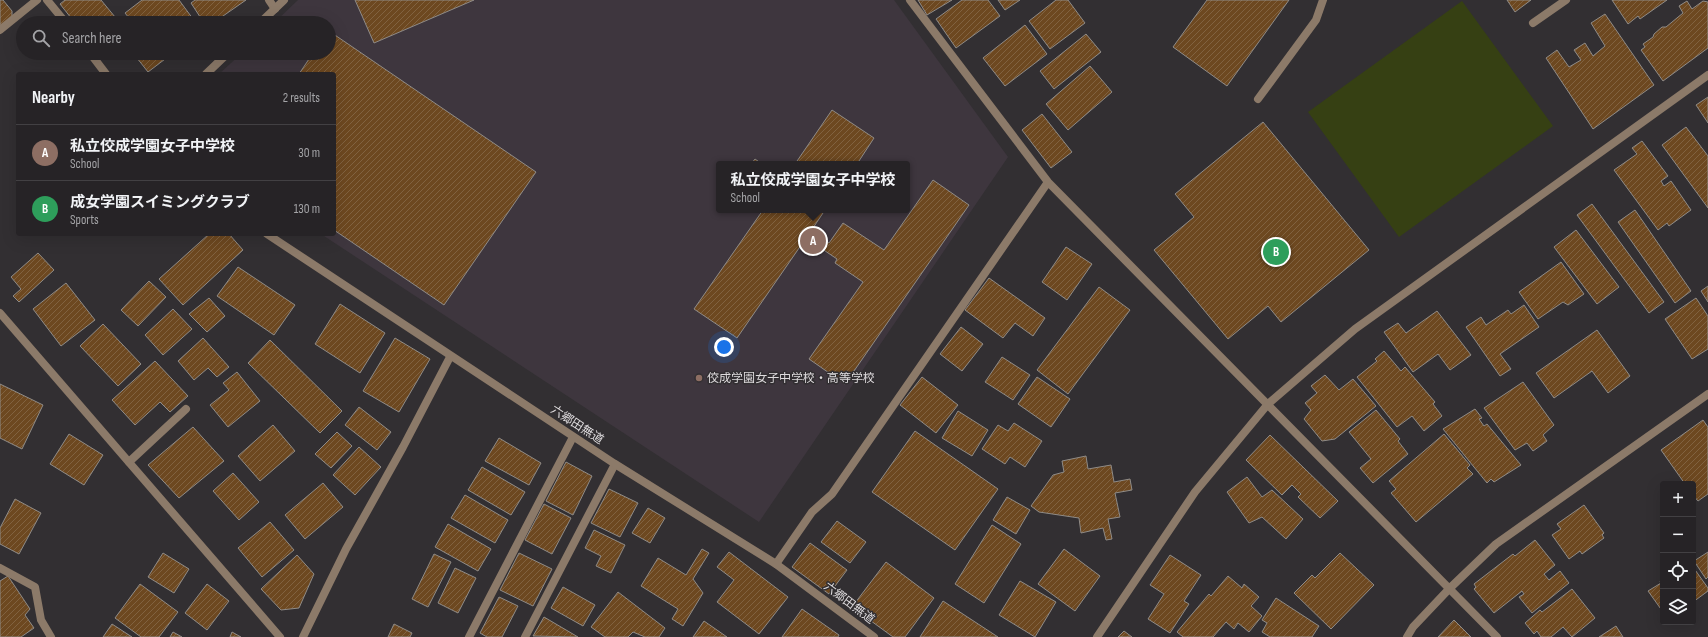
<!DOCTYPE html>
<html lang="en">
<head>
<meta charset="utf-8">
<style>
	:root { --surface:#262326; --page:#322f32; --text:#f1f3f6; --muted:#a4a4a7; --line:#424043; --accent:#0cd98a }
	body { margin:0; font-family:"Sofia Sans Condensed","Noto Sans JP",sans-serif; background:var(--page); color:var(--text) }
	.controls { position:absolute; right:12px; bottom:12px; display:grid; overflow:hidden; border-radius:4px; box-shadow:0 4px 16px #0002 }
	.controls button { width:36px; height:36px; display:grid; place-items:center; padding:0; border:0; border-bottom:1px solid var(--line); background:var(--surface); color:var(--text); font:20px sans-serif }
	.you { position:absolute; left:724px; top:347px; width:14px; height:14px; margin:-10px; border:3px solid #fff; border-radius:50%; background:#1a73e8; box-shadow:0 0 0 6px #1a73e833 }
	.badge { display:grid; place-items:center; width:26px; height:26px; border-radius:50%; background:var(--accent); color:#fff; font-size:13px; font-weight:700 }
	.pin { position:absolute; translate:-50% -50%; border:2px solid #fff; box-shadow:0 1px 4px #0006 }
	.popup { position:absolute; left:716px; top:161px; width:194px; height:52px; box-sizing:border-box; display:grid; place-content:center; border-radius:4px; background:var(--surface); filter:drop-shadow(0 1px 3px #0005); font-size:13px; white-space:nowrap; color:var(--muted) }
	.popup b { font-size:15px; color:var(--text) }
	.popup::after { content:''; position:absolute; left:50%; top:100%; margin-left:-8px; border:8px solid transparent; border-top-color:var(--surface) }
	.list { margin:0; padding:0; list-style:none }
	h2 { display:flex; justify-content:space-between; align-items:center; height:52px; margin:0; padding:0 16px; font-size:17px }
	h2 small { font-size:13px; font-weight:400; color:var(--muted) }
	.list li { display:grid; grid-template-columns:26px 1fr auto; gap:12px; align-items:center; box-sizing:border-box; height:56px; padding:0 16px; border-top:1px solid var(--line) }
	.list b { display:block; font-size:15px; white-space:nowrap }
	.list p { margin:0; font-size:13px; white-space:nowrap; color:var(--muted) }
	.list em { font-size:13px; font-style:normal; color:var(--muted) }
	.icon { flex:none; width:22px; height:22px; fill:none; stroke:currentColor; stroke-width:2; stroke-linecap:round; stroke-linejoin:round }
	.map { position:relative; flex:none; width:1708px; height:637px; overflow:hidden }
	.search { position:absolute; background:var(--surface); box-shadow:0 4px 16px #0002; left:16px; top:16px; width:320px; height:44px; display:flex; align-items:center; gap:10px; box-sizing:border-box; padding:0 14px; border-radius:22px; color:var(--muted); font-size:15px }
	.panel { position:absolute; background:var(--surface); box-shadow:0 4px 16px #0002; left:16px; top:72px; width:320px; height:164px; border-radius:4px }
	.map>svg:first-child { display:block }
</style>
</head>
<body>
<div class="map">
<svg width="1708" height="637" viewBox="0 0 1708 637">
	<defs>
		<pattern id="building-hatch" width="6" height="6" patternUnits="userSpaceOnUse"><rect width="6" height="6" fill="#6d4820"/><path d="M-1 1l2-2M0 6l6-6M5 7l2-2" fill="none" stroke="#816240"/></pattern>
	</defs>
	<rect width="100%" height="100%" fill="#322f32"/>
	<!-- built -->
	<path fill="#3e363e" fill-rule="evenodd" d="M 298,0 L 894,0 L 1008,157 L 759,522 L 321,234 L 334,234 L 334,74 L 219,74 L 242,53 L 329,53 L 329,23 L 274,23 ZM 719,164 L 907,164 L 907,210 L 719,210 Z"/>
	<!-- pitch -->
	<path fill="#364013" d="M 1462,1 L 1553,126 L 1399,237 L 1308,112 Z"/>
	<!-- building -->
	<path fill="url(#building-hatch)" stroke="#8f8b87" d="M 0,0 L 3,0 L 12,11 L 12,17 L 0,27 Z
		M 65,0 L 101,0 L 120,23 L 75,23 L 60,4 Z
		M 142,0 L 179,0 L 196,23 L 133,23 L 125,13 Z
		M 195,0 L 246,0 L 213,23 L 204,23 L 191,3 Z
		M 355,0 L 474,0 L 374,43 Z
		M 918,0 L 952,0 L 927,15 Z
		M 962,0 L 988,0 L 1000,16 L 956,48 L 936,19 Z
		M 998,0 L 1020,0 L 1005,10 Z
		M 1056,0 L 1068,0 L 1085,23 L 1050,49 L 1029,21 Z
		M 1207,0 L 1289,0 L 1227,86 L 1173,47 Z
		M 1507,0 L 1531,0 L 1515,12 Z
		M 1612,0 L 1667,0 L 1640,19 L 1638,16 L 1628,24 Z
		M 1687,1 L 1692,9 L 1703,1 L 1708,2 L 1708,48 L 1663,81 L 1641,50 L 1645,47 L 1643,44 L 1653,37 L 1654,34 L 1662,27 L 1666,27 L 1683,13 L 1679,6 Z
		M 1605,14 L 1654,85 L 1593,129 L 1546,58 L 1557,50 L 1569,67 L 1581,60 L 1574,50 L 1585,43 L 1593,56 L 1605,46 L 1591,23 Z
		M 1025,25 L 1047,54 L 1005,86 L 983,58 Z
		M 329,31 L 536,172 L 444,305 L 334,230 L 334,74 L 299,74 L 313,53 L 329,53 Z
		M 1086,34 L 1101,52 L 1054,89 L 1040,71 Z
		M 133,53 L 173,53 L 148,72 Z
		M 1090,66 L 1112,92 L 1068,130 L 1046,104 Z
		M 1708,97 L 1708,123 L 1696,105 Z
		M 832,110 L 874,138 L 857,164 L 795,164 Z
		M 1042,114 L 1072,152 L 1051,168 L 1022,130 Z
		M 1263,122 L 1369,250 L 1281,322 L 1268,306 L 1228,339 L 1154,250 L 1194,217 L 1175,194 Z
		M 1686,127 L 1708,156 L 1708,208 L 1662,145 Z
		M 1642,141 L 1668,176 L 1661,181 L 1664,186 L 1671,181 L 1691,210 L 1669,226 L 1667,223 L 1658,230 L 1614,170 L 1637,154 L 1632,148 Z
		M 755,159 L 762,164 L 751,164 Z
		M 933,180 L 969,205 L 845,384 L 809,359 L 863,282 L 835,263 L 837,259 L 806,238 L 737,338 L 694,309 L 763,210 L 825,210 L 811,231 L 829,243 L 843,223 L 884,250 Z
		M 1592,204 L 1664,302 L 1649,313 L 1577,215 Z
		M 1635,210 L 1691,291 L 1675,303 L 1618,222 Z
		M 1576,230 L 1619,287 L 1597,304 L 1554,247 Z
		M 209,234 L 229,234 L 243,250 L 183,305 L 159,279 Z
		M 1066,247 L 1092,264 L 1067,300 L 1042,282 Z
		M 38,253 L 54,270 L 19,302 L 13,296 L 21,289 L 11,277 Z
		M 1561,262 L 1584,294 L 1568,305 L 1563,302 L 1538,319 L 1519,292 Z
		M 238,267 L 295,305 L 274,335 L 217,296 Z
		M 989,278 L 1045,318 L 1033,336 L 1015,323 L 1003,338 L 965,310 Z
		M 149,281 L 166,297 L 138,326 L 121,310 Z
		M 66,283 L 95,320 L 61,346 L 33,309 Z
		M 1708,286 L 1708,302 L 1701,291 Z
		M 1099,287 L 1130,310 L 1068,394 L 1037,370 Z
		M 209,298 L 225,316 L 207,332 L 189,314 Z
		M 1696,298 L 1708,316 L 1708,349 L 1692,359 L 1665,319 Z
		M 340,304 L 385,333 L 360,373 L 315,344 Z
		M 1524,305 L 1539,327 L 1500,354 L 1511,369 L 1500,376 L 1466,327 L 1481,317 L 1486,325 L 1508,310 L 1511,314 Z
		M 173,309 L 192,329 L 163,355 L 145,335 Z
		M 1437,311 L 1471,355 L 1450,370 L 1438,354 L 1413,372 L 1384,332 L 1398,323 L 1406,333 Z
		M 103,324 L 141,364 L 118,386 L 80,346 Z
		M 961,327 L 983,344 L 962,371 L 940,354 Z
		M 1597,330 L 1630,376 L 1608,393 L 1592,371 L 1554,398 L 1536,373 Z
		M 203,338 L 229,367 L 217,377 L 208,368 L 194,380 L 178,361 Z
		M 395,338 L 430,359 L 399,412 L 363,391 Z
		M 270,340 L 342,411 L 320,433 L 248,363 Z
		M 1384,351 L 1401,371 L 1405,367 L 1435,402 L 1433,404 L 1442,416 L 1424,431 L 1412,416 L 1397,427 L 1357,377 L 1377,361 L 1375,359 Z
		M 1002,357 L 1030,375 L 1013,400 L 985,382 Z
		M 155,361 L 188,396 L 170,412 L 160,402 L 135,425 L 112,400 Z
		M 237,372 L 260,401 L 228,427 L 210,405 L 229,390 L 223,383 Z
		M 1325,375 L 1339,390 L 1353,379 L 1376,406 L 1335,439 L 1322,441 L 1304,419 L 1311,410 L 1305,403 L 1317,393 L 1311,386 Z
		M 922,377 L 958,405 L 936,433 L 900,405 Z
		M 1037,377 L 1070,399 L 1051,427 L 1018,404 Z
		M 1523,382 L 1554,425 L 1543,435 L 1547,441 L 1533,451 L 1527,443 L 1515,450 L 1484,408 Z
		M 0,384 L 43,405 L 22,449 L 0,438 Z
		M 359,407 L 391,432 L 377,450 L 345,425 Z
		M 1475,409 L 1482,418 L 1479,419 L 1484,426 L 1487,424 L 1521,465 L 1494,482 L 1491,479 L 1487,483 L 1443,429 Z
		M 1376,410 L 1400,439 L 1398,441 L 1408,454 L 1373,483 L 1360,468 L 1371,459 L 1349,432 Z
		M 958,411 L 988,430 L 972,456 L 942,438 Z
		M 1703,420 L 1708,427 L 1708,494 L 1698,501 L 1693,495 L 1693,484 L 1685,484 L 1661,450 Z
		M 1014,423 L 1042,441 L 1025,467 L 1010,457 L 1005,464 L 982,449 L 998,425 L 1008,431 Z
		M 273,425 L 295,451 L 260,481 L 238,456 Z
		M 193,427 L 224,461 L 179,498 L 148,465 Z
		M 915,431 L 998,489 L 955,550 L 872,492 Z
		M 337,432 L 352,446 L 331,468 L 315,454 Z
		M 69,434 L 103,455 L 84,485 L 50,464 Z
		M 1444,434 L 1470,465 L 1467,468 L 1473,474 L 1416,522 L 1391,493 L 1396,489 L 1389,481 Z
		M 1270,435 L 1338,501 L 1320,518 L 1298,497 L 1301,494 L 1292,485 L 1282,495 L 1246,460 Z
		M 499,438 L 541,463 L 529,485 L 485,461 Z
		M 359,447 L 381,467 L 355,495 L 333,475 Z
		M 1086,456 L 1088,469 L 1111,465 L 1114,482 L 1130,479 L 1132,490 L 1115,493 L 1120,517 L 1108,519 L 1112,539 L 1106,540 L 1103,528 L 1081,533 L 1079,518 L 1039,512 L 1031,506 L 1053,475 L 1064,472 L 1062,461 Z
		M 566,462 L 592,476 L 573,515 L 546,501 Z
		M 482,467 L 525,492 L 511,515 L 468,490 Z
		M 233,473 L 259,502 L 239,520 L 213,491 Z
		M 1247,477 L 1262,497 L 1272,490 L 1303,519 L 1286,539 L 1262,517 L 1249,523 L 1227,492 Z
		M 323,483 L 343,507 L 305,539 L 285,515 Z
		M 609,489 L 638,503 L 620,537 L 591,523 Z
		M 465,495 L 508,520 L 495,543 L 451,518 Z
		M 1007,497 L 1030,510 L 1016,534 L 993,520 Z
		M 15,499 L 41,513 L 19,554 L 0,544 L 0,528 Z
		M 544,504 L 571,518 L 552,554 L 525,540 Z
		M 1584,505 L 1604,533 L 1602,535 L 1604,538 L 1582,554 L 1580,551 L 1569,559 L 1552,535 L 1561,529 L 1557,524 Z
		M 648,508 L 665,518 L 650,543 L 632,533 Z
		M 837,521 L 866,542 L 850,563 L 821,542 Z
		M 270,522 L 294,550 L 262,577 L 238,548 Z
		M 448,524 L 491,549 L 478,571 L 435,547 Z
		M 992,525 L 1021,544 L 984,603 L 955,584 Z
		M 594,530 L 625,545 L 611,573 L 596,566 L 601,556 L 585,548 Z
		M 1535,540 L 1555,565 L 1544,574 L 1549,580 L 1560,571 L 1569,583 L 1532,613 L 1519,597 L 1524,594 L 1522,591 L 1494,613 L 1474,589 L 1476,587 L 1474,584 L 1513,554 L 1515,556 Z
		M 810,543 L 847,570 L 829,594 L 792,567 Z
		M 702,549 L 709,553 L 693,579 L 703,593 L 683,626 L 672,619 L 678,609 L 641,586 L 658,558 L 686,575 Z
		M 1064,549 L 1100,576 L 1075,611 L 1038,584 Z
		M 729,552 L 788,597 L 759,634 L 717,602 L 734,580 L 717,567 Z
		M 1708,552 L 1708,577 L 1706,579 L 1694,561 Z
		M 163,553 L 189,569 L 174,593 L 148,577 Z
		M 519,553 L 552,569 L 533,606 L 500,590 Z
		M 1340,553 L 1374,585 L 1331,629 L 1294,593 L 1312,575 L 1315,578 Z
		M 434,554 L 451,562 L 428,607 L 412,599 Z
		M 297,555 L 314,574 L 299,608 L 281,610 L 261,589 Z
		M 1170,555 L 1201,575 L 1184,601 L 1189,604 L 1170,633 L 1148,619 L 1164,594 L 1150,585 Z
		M 886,562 L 934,598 L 905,637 L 893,637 L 852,607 Z
		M 1693,567 L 1708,588 L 1708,591 L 1693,602 Z
		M 455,568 L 476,578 L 458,613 L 438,603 Z
		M 8,576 L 30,609 L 25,615 L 34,628 L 21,637 L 0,637 L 0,581 Z
		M 1228,576 L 1242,588 L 1244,584 L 1259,597 L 1251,606 L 1262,616 L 1249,632 L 1238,623 L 1234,629 L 1226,622 L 1213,637 L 1183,637 L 1177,632 L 1209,594 L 1211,596 Z
		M 1663,579 L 1663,612 L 1648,591 L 1661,583 L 1660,581 Z
		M 1020,581 L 1056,602 L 1035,637 L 999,615 Z
		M 140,584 L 178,612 L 159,637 L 141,637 L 115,618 Z
		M 207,584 L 229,601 L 207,630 L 185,613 Z
		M 563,587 L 595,605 L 583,626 L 551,608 Z
		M 1572,589 L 1595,618 L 1572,637 L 1563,627 L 1551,637 L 1541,637 L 1537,631 L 1534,634 L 1525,623 L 1540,610 L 1542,612 Z
		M 618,592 L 665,628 L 659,637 L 645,637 L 633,632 L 628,637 L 605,637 L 591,627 Z
		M 499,597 L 518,606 L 502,637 L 487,637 L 480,633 Z
		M 1276,598 L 1319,626 L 1312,637 L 1270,637 L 1262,632 L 1267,623 L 1262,620 Z
		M 943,601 L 998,637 L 920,637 Z
		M 802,609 L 839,635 L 838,637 L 782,637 Z
		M 544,617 L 578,637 L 533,636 Z
		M 1454,620 L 1471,637 L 1438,637 Z
		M 704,621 L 727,637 L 693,637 Z
		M 112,624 L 132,637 L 103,637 Z
		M 394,624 L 412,633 L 410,637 L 388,637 Z
		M 1616,626 L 1623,637 L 1599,637 Z
		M 1124,631 L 1132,637 L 1118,637 Z
		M 173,632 L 182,637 L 170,637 Z
		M 232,632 L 241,637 L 230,637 Z"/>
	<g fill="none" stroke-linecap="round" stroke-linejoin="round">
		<!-- service -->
		<path stroke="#8c7a69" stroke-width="8" d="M 269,0 L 275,9
			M 1258,99 L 1316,20 L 1323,0
			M 129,462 L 186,409
			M 0,568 L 35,587 L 41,620 L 51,637
			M 469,637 L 573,437
			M 525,637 L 615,464"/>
		<!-- minor -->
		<path stroke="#8c7a69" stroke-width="8" d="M 910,0 L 1048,182 L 1497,637
			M 260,23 L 284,0
			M 1533,23 L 1566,0
			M 0,30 L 37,0
			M 206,74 L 228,53
			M 0,313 L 280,637
			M 776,564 L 812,512 L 832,494 L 1048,182
			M 303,637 L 346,549 L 403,447 L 450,357
			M 1407,637 L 1413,627 L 1449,589 L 1496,544 L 1708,394"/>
		<!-- tertiary -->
		<path stroke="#8c7a69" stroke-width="8" d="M 47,0 L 66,23
			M 90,53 L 106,74
			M 267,234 L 615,464 L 776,564 L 874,637
			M 1097,637 L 1195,492 L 1268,404 L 1355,329 L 1708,75"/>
	</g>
	<!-- markers -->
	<circle fill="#8d6e63" stroke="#322f32" stroke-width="1.5" cx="699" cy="378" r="4"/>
	<g text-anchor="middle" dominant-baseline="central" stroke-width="3" stroke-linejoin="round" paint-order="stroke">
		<!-- poi labels -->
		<g font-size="12" fill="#dedbdd" stroke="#322f32" text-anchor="start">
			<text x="707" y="378">佼成学園女子中学校・高等学校</text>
		</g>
		<!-- street labels -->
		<g font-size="12" fill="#dedbdd" stroke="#322f32">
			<text transform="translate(577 425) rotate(33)">六郷田無道</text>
			<text transform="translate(849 603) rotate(37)">六郷田無道</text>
		</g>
	</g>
</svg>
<div class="controls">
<button>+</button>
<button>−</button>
<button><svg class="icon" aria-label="locate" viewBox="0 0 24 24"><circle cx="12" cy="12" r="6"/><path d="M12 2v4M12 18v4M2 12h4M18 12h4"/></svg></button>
<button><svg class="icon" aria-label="layers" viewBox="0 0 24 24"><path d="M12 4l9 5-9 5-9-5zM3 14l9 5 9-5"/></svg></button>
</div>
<div class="you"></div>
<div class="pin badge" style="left:813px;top:241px;background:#8d6e63">A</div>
<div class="popup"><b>私立佼成学園女子中学校</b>School</div>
<div class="pin badge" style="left:1276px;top:252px;background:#2e9e5b">B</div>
<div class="search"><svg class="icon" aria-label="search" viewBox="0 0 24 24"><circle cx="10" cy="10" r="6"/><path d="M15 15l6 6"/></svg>Search here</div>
<section class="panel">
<h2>Nearby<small>2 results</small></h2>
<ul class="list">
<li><span class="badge" style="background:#8d6e63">A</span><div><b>私立佼成学園女子中学校</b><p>School</p></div><em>30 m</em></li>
<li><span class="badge" style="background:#2e9e5b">B</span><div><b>成女学園スイミングクラブ</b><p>Sports</p></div><em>130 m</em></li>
</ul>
</section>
</div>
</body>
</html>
